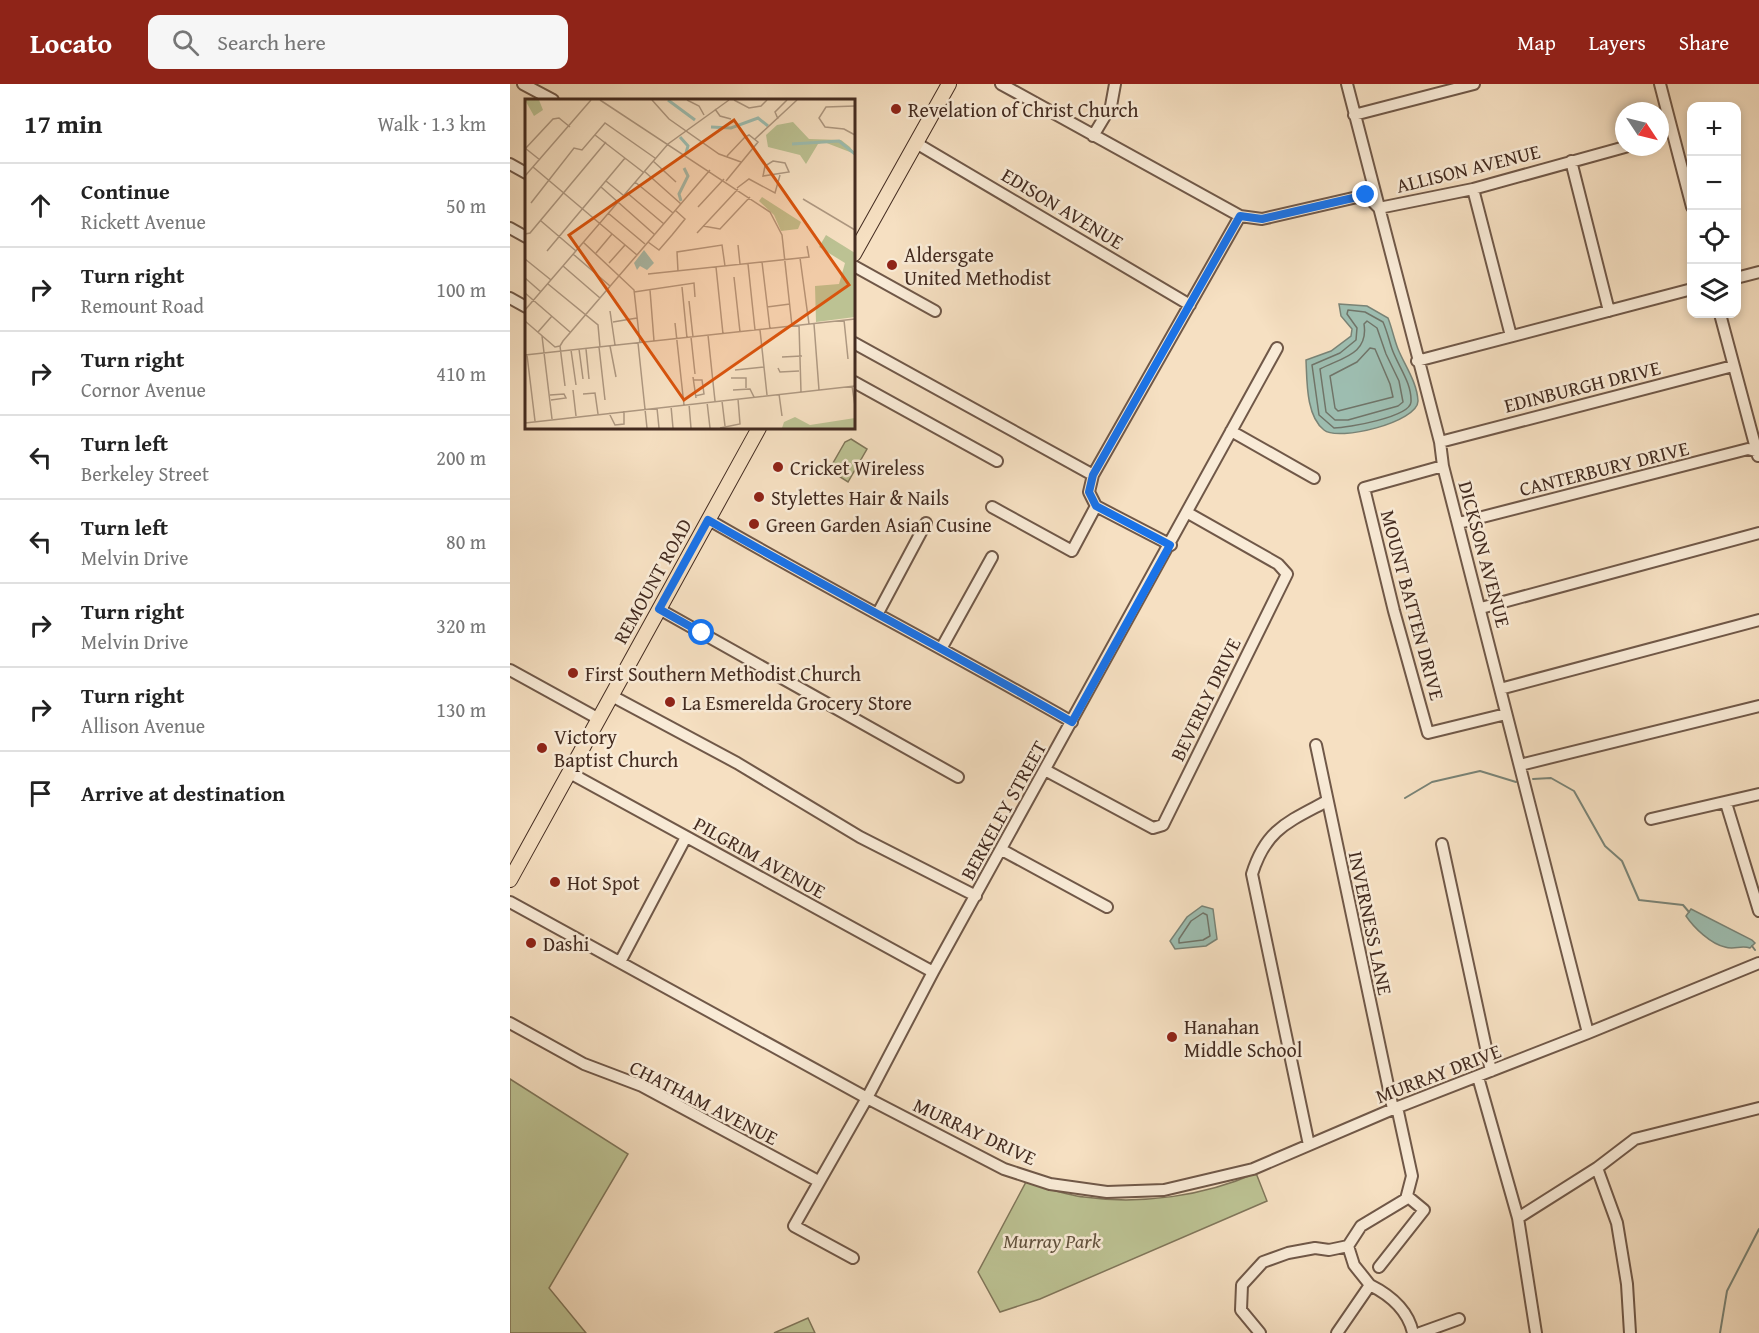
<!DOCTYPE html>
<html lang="en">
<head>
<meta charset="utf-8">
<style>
	:root { --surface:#fff; --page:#f6f6f6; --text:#222; --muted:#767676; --line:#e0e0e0; --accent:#8f2418 }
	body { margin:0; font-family:"Gentium Book Plus",serif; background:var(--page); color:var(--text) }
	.controls { position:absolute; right:18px; top:18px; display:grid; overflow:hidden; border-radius:12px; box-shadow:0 3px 9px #0003 }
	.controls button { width:54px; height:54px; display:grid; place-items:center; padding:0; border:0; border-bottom:2px solid var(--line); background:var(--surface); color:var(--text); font:30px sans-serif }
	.compass { position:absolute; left:1105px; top:18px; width:54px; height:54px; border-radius:50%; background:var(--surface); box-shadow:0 3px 9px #0003; rotate:125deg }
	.stop { position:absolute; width:18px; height:18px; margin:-14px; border:4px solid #1a73e8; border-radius:50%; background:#fff }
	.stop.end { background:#1a73e8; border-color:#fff; box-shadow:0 2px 6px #0008 }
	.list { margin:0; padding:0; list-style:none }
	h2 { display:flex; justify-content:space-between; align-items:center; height:78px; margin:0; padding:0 24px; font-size:26px }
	h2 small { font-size:20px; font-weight:400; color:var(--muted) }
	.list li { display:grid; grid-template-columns:39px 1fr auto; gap:18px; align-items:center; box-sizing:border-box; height:84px; padding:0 24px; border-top:2px solid var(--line) }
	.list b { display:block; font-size:22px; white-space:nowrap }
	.list p { margin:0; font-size:20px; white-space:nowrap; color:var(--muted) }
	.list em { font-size:20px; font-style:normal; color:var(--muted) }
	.icon { flex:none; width:33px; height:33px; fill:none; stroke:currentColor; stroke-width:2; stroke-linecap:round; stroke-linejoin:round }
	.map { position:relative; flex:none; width:1249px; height:1249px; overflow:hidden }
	header { display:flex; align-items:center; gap:36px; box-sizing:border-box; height:84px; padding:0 30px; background:var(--accent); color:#fff }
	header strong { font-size:28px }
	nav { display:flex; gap:33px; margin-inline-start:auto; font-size:21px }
	.search { width:420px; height:54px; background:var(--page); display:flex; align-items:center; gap:15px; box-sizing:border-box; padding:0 21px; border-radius:12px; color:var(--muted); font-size:22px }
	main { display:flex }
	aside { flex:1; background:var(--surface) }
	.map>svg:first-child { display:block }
</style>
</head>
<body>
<header>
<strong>Locato</strong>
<div class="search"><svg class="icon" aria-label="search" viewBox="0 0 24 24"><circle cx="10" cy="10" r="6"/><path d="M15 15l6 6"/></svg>Search here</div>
<nav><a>Map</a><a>Layers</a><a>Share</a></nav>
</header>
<main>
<aside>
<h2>17 min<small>Walk · 1.3 km</small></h2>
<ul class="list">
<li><svg class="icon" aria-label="ahead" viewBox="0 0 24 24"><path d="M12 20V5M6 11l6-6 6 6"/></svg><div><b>Continue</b><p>Rickett Avenue</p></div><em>50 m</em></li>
<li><svg class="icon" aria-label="right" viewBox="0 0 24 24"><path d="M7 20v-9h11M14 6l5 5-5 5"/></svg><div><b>Turn right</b><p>Remount Road</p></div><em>100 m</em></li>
<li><svg class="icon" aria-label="right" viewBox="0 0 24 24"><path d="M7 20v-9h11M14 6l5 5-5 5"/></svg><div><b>Turn right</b><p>Cornor Avenue</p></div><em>410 m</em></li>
<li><svg class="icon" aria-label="left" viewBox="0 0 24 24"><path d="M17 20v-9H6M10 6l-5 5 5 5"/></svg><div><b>Turn left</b><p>Berkeley Street</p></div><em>200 m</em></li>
<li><svg class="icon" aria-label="left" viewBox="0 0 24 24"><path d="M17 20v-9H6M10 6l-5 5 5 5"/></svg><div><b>Turn left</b><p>Melvin Drive</p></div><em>80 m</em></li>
<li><svg class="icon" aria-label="right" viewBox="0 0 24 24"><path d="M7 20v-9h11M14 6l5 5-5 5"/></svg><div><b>Turn right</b><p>Melvin Drive</p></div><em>320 m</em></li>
<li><svg class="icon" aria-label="right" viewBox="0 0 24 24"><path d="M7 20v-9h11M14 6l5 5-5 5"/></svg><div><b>Turn right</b><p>Allison Avenue</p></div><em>130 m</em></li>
<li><svg class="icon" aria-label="arrive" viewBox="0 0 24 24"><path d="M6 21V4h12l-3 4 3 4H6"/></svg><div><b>Arrive at destination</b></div></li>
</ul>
</aside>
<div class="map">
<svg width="1249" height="1249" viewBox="0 0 1249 1249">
	<rect width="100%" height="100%" fill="#f6e0c2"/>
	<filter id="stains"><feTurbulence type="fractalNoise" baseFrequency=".00333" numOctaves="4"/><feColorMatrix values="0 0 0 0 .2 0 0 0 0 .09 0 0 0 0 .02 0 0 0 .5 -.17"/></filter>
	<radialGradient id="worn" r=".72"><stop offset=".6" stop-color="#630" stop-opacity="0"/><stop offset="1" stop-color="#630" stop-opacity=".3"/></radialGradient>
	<!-- green -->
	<path fill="#bcc293" stroke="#80765a" stroke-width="1.5" d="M 341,355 L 357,365 L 338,398 L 319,386 L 335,358 Z
		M 0,995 L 118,1070 L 39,1204 L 76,1249 L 0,1249 Z
		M 746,1089 L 757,1117 L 530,1215 L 490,1228 L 468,1188 L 516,1098 C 535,1103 555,1111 574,1113 C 631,1121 694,1112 746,1089 Z
		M 298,1234 L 305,1249 L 264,1249 Z"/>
	<!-- water -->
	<path fill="#9dbdb0" stroke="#798376" stroke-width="1.5" d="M 829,220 L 857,222 L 878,234 C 882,244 884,255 888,265 C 895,282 907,298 908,317 C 908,338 828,358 814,346 C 796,332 797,297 796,276 L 821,267 L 841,252 L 842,245 L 831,232 Z
		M 692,822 L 703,825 L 707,855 L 696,862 L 665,865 L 660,857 L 677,833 Z
		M 1181,825 L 1242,856 L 1245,859 L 1240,864 C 1231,861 1224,866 1215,863 C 1201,860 1184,844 1176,832 Z"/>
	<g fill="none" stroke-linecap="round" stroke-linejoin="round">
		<!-- shore -->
		<path stroke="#707468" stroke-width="1.5" d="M 838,226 L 855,228 L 873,238 C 877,247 879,256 882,265 C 888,282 902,299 901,318 C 900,333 837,344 824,344 L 809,331 L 802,281 L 830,269 L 846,256 L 847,244 L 837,230 Z
			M 857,237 L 867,244 L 876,270 L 889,297 L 893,318 L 888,322 L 838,336 L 825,336 L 816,328 L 810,285 C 830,274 859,271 854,240 Z
			M 860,264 L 865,265 L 880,300 L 883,313 L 828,327 L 825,324 L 820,292 L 847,278 Z
			M 693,829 L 697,831 L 700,852 L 693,856 L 669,859 L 669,855 L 681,837 Z"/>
		<!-- stream -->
		<path stroke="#798376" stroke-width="2" d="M 1023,695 L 1041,694 L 1064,707 L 1095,762 L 1112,777 L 1129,816 L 1173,821 L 1179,828
			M 895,714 L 922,698 L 970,687 L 1006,698
			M 1242,862 L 1245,866
			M 1210,1249 L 1217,1207 L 1249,1145"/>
		<defs>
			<path id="minor" d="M 13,0 L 43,16
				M 491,0 L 730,132 L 752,135 L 856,111 L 869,124 L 963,105 L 1115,63
				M 837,0 L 930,358 L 933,382 L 1078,949
				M 1150,0 L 1182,123
				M 844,31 L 964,0
				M 583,52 L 601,22 L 605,0
				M 406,59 L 680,221
				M 1061,77 L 1099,227
				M 0,80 L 16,89
				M 963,105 L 1001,252
				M 0,144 L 16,153
				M 344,182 L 425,227
				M 1226,194 L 1249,188
				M 0,214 L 16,223
				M 1210,230 L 1248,372
				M 344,259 L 583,391
				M 907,277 L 1182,205
				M 344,298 L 487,377
				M 721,347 L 804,394
				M 930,358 L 1223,282
				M 933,382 L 854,404 L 884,527 L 918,649 L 996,630
				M 482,423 L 562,467 L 586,422
				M 199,436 C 318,505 442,569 562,638
				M 949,439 L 1238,365 L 1249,368
				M 661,461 L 586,422 L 579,408 L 583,391 L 730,132
				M 971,524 L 1249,449
				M 149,525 L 448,693
				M 368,529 L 416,439
				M 432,563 L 482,473
				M 0,586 L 89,635
				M 990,605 L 1249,536
				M 102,612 L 227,679 L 350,753 L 466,812
				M 806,661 L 883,1025
				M 1010,681 L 1249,622
				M 535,686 L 643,744 L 653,741 L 777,490 L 768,480 L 678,429
				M 60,689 L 423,888
				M 1216,719 L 1249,827
				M 1141,735 L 1249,710
				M 932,760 L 981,987
				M 492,766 L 597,823
				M 0,818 L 357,1014 L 494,1085 L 540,1100 L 597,1108 L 654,1106 L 743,1085 L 883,1025 L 1078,949 L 1249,879
				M 110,878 L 176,753
				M 0,939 L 74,980 L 132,1002 L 308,1097
				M 968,993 L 1008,1134 L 1026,1249
				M 799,1061 L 742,790 C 756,745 778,738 817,717
				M 1087,1084 L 1107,1139 L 1117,1200 L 1120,1249
				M 1008,1134 L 1087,1084 L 1125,1055 L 1249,1024
				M 838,1162 L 844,1181 L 860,1201
				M 343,1174 L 284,1142 L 357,1014 L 423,888 L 767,264
				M 869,1183 L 914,1126 L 897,1112
				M 750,1249 L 731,1226 L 732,1201 L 753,1178 L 778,1169 L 805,1164 L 819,1166 L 838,1162 L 851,1142 L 896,1115 L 902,1092 L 887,1023
				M 827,1249 L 860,1201 C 880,1211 898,1226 903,1249
				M 910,1249 L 949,1235"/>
			<path id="major" d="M 344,170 L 439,0
				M 0,796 L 249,344"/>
		</defs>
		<!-- minor casing -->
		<use href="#minor" stroke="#705848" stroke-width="14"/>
		<!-- major casing -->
		<use href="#major" stroke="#432b20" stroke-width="16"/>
		<!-- minor -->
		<use href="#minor" stroke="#f9ebd7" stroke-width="10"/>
		<!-- major -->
		<use href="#major" stroke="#f6e0c2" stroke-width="14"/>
	</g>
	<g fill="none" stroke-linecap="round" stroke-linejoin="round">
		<!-- route -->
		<path stroke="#1a73e8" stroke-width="8" d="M 192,549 L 149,525 L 198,436 C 319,505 442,569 562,638 L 660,461 L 586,422 L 579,408 L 583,391 L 730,132 L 752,135 L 856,111"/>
	</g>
	<!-- markers -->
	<g fill="#8f2418" stroke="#f9ebd7" stroke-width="2">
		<circle cx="386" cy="25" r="6"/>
		<circle cx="382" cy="181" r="6"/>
		<circle cx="268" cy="383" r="6"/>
		<circle cx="249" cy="413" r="6"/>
		<circle cx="244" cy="440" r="6"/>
		<circle cx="63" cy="589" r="6"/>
		<circle cx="160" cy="618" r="6"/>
		<circle cx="32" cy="664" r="6"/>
		<circle cx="45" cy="798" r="6"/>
		<circle cx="21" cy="859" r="6"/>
		<circle cx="662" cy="953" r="6"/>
	</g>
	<g text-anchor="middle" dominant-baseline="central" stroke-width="5" stroke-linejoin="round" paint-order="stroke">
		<!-- poi labels -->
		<g font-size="20" fill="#432b20" stroke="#f9ebd7" text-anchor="start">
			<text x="398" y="25">Revelation of Christ Church</text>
			<text x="394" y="170">Aldersgate<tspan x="394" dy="23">United Methodist</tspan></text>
			<text x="280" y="383">Cricket Wireless</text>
			<text x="261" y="413">Stylettes Hair &amp; Nails</text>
			<text x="256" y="440">Green Garden Asian Cusine</text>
			<text x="75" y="589">First Southern Methodist Church</text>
			<text x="172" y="618">La Esmerelda Grocery Store</text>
			<text x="44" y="652">Victory<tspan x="44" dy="23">Baptist Church</tspan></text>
			<text x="57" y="798">Hot Spot</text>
			<text x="33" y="859">Dashi</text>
			<text x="674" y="942">Hanahan<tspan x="674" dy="23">Middle School</tspan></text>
		</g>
		<!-- street labels -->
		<g font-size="20" fill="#432b20" stroke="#f9ebd7">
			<text transform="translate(958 84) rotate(-14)">ALLISON AVENUE</text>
			<text transform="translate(553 124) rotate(31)">EDISON AVENUE</text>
			<text transform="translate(1072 302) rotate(-14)">EDINBURGH DRIVE</text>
			<text transform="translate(1094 384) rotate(-14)">CANTERBURY DRIVE</text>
			<text transform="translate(975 470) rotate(75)">DICKSON AVENUE</text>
			<text transform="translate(142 497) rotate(-61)">REMOUNT ROAD</text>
			<text transform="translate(903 521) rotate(75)">MOUNT BATTEN DRIVE</text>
			<text transform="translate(695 615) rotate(-64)">BEVERLY DRIVE</text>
			<text transform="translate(493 726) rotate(-61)">BERKELEY STREET</text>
			<text transform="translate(250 773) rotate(29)">PILGRIM AVENUE</text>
			<text transform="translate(861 839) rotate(78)">INVERNESS LANE</text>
			<text transform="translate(928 989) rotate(-21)">MURRAY DRIVE</text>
			<text transform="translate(194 1018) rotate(27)">CHATHAM AVENUE</text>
			<text transform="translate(465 1047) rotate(25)">MURRAY DRIVE</text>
		</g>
		<!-- park labels -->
		<g font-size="20" font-style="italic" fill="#61513d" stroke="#f9ebd7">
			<text x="542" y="1156">Murray Park</text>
		</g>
	</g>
	<!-- overview -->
	<g transform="translate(15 15)">
		<rect width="330" height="330" fill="#f6e0c2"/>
		<path d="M 14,1 L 18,11 L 9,17 L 0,1 ZM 268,23 L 284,40 L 316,41 L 325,48 L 330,55 L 299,43 L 293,45 L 281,65 L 275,56 L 243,48 L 241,36 L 252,26 ZM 237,98 L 276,123 L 273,130 L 256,132 L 249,116 L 234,102 ZM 301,136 L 330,154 L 330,218 L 291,223 L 290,187 L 314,185 L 320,164 L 294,148 ZM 270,318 L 285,326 L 330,319 L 330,329 L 257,329 L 259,323 Z" fill="#bcc293"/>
		<path d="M 119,151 L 129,164 L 122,171 L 115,167 L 112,171 L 109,164 Z" fill="#9dbdb0"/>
		<path fill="none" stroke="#9dbdb0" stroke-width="3" d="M 143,1 L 170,21M 186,28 L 206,29 L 233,19 L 243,27M 155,38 L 163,47 L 161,54M 267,45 L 314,42 L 330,55M 156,102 L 154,95 L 163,77 L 159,69"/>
		<path fill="none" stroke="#ae9881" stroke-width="1.5" d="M 75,1 L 245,113 L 257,136 L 267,227M 127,1 L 144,20 L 194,55 L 216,63M 162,1 L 174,7 L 179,16M 209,1 L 224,9 L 236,7 L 242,1M 330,7 L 301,8 L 294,19 L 300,28 L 319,30 L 330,36M 190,10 L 195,17 L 206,20M 253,20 L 250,13 L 262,1M 70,36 L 118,73M 230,40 L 272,1M 0,49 L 15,61M 0,50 L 28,20 L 34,19 L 45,28M 128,62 L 151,83M 248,62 L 260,64 L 264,73 L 238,77 L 240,67 ZM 8,68 L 112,156M 119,72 L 156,105M 0,77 L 66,1M 81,82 L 98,96M 201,82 L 233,43 L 224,36 L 220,38 L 202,57M 110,83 L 148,114M 76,88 L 129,135M 212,89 L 224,80 L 250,94 L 255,76M 101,93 L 139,125M 278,100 L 330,131M 6,104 L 49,49 L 57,51 L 80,24 L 130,59M 173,108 L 199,80M 83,114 L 120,145M 16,122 L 51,152M 178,127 L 195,130 L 225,98M 172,134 L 213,90M 0,135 L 5,134 L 81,43M 58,143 L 109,191 L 115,244M 123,143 L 134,151 L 147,136 L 160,120 L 150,111M 213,146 L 215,165M 22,152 L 100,59M 71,154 L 87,135M 48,155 L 85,187M 275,159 L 284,225M 0,160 L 26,181M 237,163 L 245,230M 84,164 L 100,146M 223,165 L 230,231M 38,167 L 75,199M 191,168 L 198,235M 153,172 L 152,153 L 197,146 L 200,167M 123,175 L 284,158 L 282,147M 209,178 L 215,233M 0,179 L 16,193M 23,185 L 73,226 L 75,248M 157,188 L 162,239M 125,191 L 129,242M 109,193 L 169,184 L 170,198M 0,194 L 45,233M 164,202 L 168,238M 242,208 L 265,205M 0,211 L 143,45 L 204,1M 85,212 L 90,246M 319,221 L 323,260M 0,222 L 30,248 L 35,247M 88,223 L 112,219M 150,224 L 159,306M 289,225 L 294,291M 274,226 L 276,293M 235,231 L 242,296M 13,233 L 27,217M 183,236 L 190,302M 17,237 L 27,320M 166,238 L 170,275M 113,244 L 122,329M 85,247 L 91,278M 74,248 L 80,301M 54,250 L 58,280M 61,250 L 64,280M 46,251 L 51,286M 0,256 L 330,220M 2,256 L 10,322M 257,258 L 277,257M 253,269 L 255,273 L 274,272M 210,271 L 239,268M 168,278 L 171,299M 206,279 L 221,279 L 221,289M 168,281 L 177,281 L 179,295 L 170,297M 40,287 L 35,247 L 38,242 L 185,71M 327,287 L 330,307M 48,291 L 51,317M 208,291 L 225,290 L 229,298M 58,295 L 70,294 L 73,315M 254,295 L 257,317M 25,296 L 39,295 L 41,299 L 26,301M 197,302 L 200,327M 182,303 L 185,329M 164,305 L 166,329M 146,307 L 148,329M 132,309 L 134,329M 84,314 L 90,326 L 99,325 L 99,312M 0,324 L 330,287M 195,329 L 215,325 L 213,300"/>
		<path fill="#d8540e" fill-opacity="0.15" stroke="#d8540e" stroke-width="3" d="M 209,21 L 324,186 L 159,301 L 44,136 Z"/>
		<rect width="330" height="330" fill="none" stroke="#432b20" stroke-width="3"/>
	</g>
	<rect width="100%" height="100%" filter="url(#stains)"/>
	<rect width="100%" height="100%" fill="url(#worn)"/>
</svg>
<div class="controls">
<button>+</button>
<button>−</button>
<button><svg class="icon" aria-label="locate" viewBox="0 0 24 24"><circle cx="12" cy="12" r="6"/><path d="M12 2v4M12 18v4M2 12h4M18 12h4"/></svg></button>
<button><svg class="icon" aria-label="layers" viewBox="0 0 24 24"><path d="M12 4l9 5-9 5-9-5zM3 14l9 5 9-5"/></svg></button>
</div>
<svg class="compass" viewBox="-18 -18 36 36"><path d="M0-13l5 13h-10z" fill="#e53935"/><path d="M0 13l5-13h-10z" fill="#767676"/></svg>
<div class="stop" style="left:192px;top:549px"></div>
<div class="stop end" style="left:856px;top:111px"></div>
</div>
</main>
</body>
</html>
